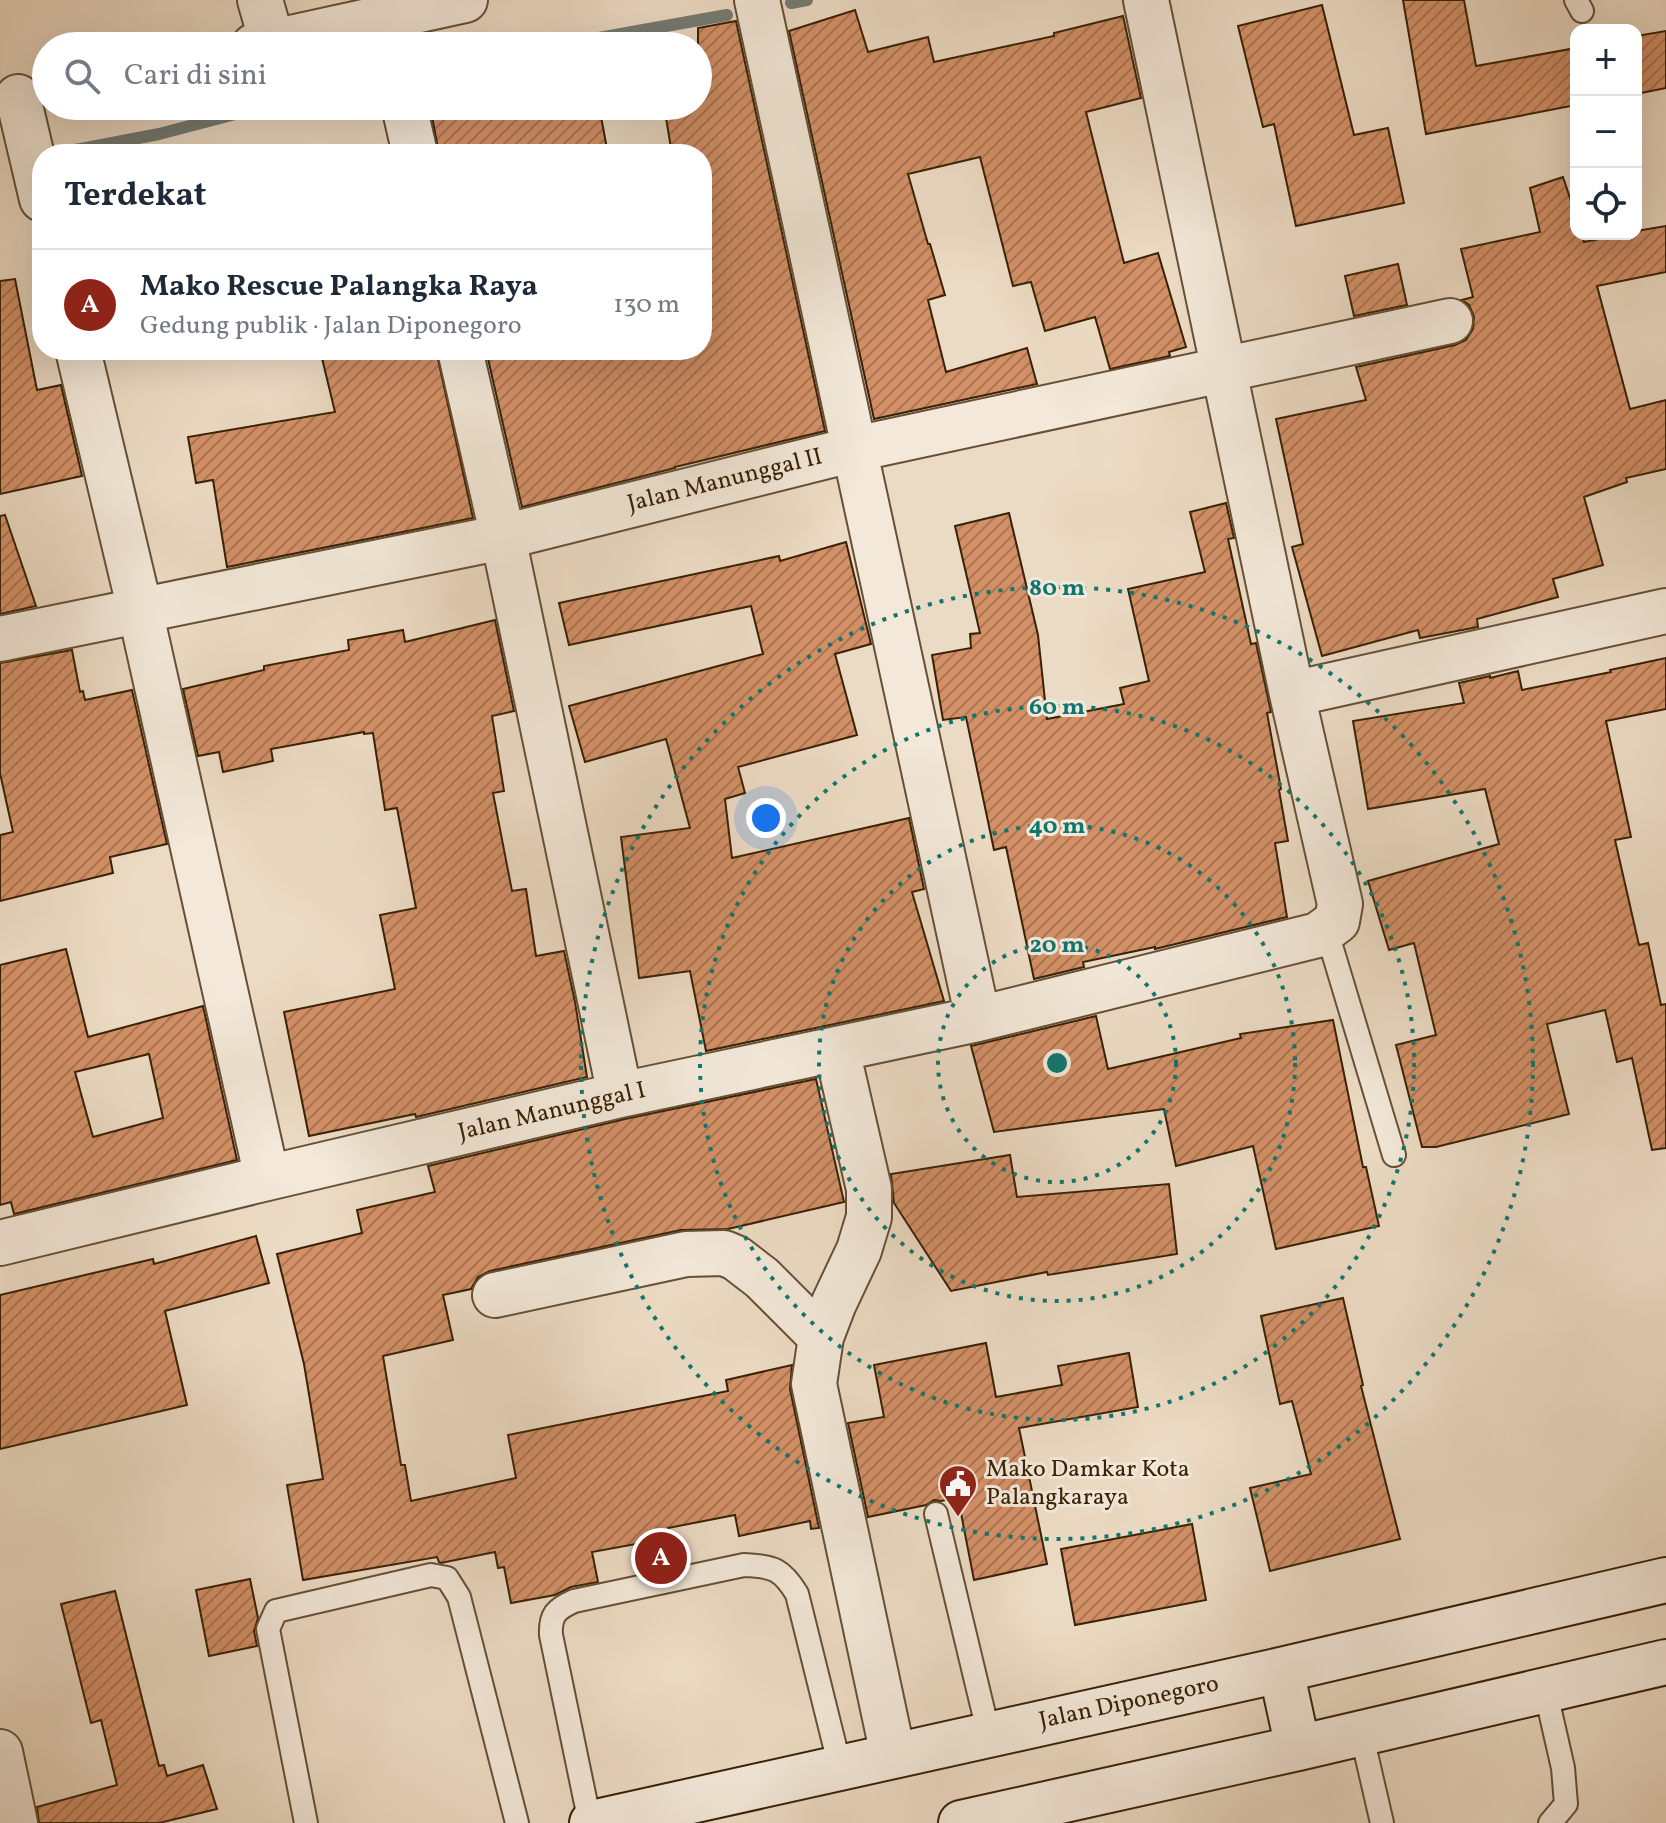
<!DOCTYPE html>
<html lang="id">
<head>
<meta charset="utf-8">
<style>
	:root { --surface:#fff; --page:#f2f2f3; --text:#1f2937; --muted:#747a83; --line:#e0e1e3; --accent:#8f2418 }
	body { margin:0; font-family:Vollkorn,serif; background:var(--page); color:var(--text) }
	.controls { position:absolute; right:24px; top:24px; display:grid; overflow:hidden; border-radius:16px; box-shadow:0 8px 32px #0002 }
	.controls button { width:72px; height:72px; display:grid; place-items:center; padding:0; border:0; border-bottom:2px solid var(--line); background:var(--surface); color:var(--text); font:40px sans-serif }
	.you { position:absolute; left:766px; top:818px; width:28px; height:28px; margin:-20px; border:6px solid #fff; border-radius:50%; background:#1a73e8; box-shadow:0 0 0 12px #1a73e833 }
	.badge { display:grid; place-items:center; width:52px; height:52px; border-radius:50%; background:var(--accent); color:#fff; font-size:26px; font-weight:700 }
	.pin { position:absolute; translate:-50% -50%; border:4px solid #fff; box-shadow:0 2px 8px #0006 }
	.list { margin:0; padding:0; list-style:none }
	h2 { display:flex; justify-content:space-between; align-items:center; height:104px; margin:0; padding:0 32px; font-size:34px }
	h2 small { font-size:26px; font-weight:400; color:var(--muted) }
	.list li { display:grid; grid-template-columns:52px 1fr auto; gap:24px; align-items:center; box-sizing:border-box; height:112px; padding:0 32px; border-top:2px solid var(--line) }
	.list b { display:block; font-size:30px; white-space:nowrap }
	.list p { margin:0; font-size:26px; white-space:nowrap; color:var(--muted) }
	.list em { font-size:26px; font-style:normal; color:var(--muted) }
	.icon { flex:none; width:44px; height:44px; fill:none; stroke:currentColor; stroke-width:2; stroke-linecap:round; stroke-linejoin:round }
	.map { position:relative; flex:none; width:1666px; height:1823px; overflow:hidden }
	.search { position:absolute; background:var(--surface); box-shadow:0 8px 32px #0002; left:32px; top:32px; width:680px; height:88px; display:flex; align-items:center; gap:20px; box-sizing:border-box; padding:0 28px; border-radius:44px; color:var(--muted); font-size:30px }
	.panel { position:absolute; background:var(--surface); box-shadow:0 8px 32px #0002; left:32px; top:144px; width:680px; height:216px; border-radius:32px }
	.map>svg:first-child { display:block }
</style>
</head>
<body>
<div class="map">
<svg width="1666" height="1823" viewBox="0 0 1666 1823">
	<defs>
		<pattern id="building-hatch" width="6" height="6" patternUnits="userSpaceOnUse" patternTransform="scale(2)"><rect width="6" height="6" fill="#d39067"/><path d="M-1 1l2-2M0 6l6-6M5 7l2-2" fill="none" stroke="#ac7553"/></pattern>
	</defs>
	<rect width="100%" height="100%" fill="#ecdbc4"/>
	<filter id="stains"><feTurbulence type="fractalNoise" baseFrequency=".0025" numOctaves="4"/><feColorMatrix values="0 0 0 0 .2 0 0 0 0 .09 0 0 0 0 .02 0 0 0 .5 -.17"/></filter>
	<radialGradient id="worn" r=".72"><stop offset=".6" stop-color="#630" stop-opacity="0"/><stop offset="1" stop-color="#630" stop-opacity=".3"/></radialGradient>
	<g fill="none" stroke-linecap="round" stroke-linejoin="round">
		<!-- stream -->
		<path stroke="#747c74" stroke-width="12" d="M 791,3 L 807,0
			M 554,46 L 727,15
			M 65,152 L 159,134 L 266,106"/>
	</g>
	<!-- building -->
	<path fill="url(#building-hatch)" stroke="#382106" stroke-width="2" fill-rule="evenodd" d="M 1403,0 L 1464,0 L 1476,66 L 1576,48 L 1576,105 L 1426,134 Z
		M 1322,5 L 1354,135 L 1388,128 L 1404,203 L 1296,226 L 1274,124 L 1263,127 L 1238,26 Z
		M 855,10 L 868,52 L 928,37 L 934,62 L 1054,36 L 1054,33 L 1123,16 L 1141,98 L 1086,112 L 1124,263 L 1158,253 L 1186,347 L 1169,352 L 1170,356 L 1110,369 L 1095,317 L 1045,331 L 1031,282 L 1013,286 L 980,157 L 908,174 L 928,244 L 930,244 L 945,295 L 928,300 L 946,372 L 1027,348 L 1037,384 L 874,419 L 789,31 Z
		M 736,21 L 825,431 L 675,467 L 675,468 L 522,507 L 486,350 L 702,350 L 702,154 L 672,154 L 664,106 L 698,106 L 698,28 Z
		M 1666,31 L 1666,88 L 1636,94 L 1636,36 Z
		M 430,106 L 599,106 L 608,154 L 439,154 Z
		M 1563,177 L 1576,216 L 1576,234 L 1582,234 L 1584,242 L 1623,234 L 1636,234 L 1636,231 L 1666,226 L 1666,272 L 1597,286 L 1630,409 L 1666,400 L 1666,469 L 1626,478 L 1627,482 L 1584,497 L 1603,565 L 1553,579 L 1558,597 L 1477,619 L 1478,627 L 1420,638 L 1418,630 L 1322,656 L 1292,547 L 1303,544 L 1276,419 L 1366,400 L 1356,367 L 1455,345 L 1466,340 L 1473,329 L 1474,317 L 1469,305 L 1462,300 L 1473,297 L 1461,249 L 1540,232 L 1530,188 Z
		M 1398,264 L 1407,305 L 1354,316 L 1345,276 Z
		M 15,279 L 37,390 L 61,385 L 82,476 L 0,494 L 0,281 Z
		M 320,350 L 436,350 L 473,518 L 227,567 L 213,480 L 196,483 L 188,437 L 335,412 Z
		M 1226,503 L 1234,538 L 1228,539 L 1251,644 L 1256,643 L 1271,712 L 1267,713 L 1281,789 L 1279,790 L 1288,841 L 1275,843 L 1287,917 L 1155,949 L 1155,947 L 1083,962 L 1084,967 L 1034,979 L 1006,847 L 994,850 L 966,717 L 943,720 L 932,655 L 971,648 L 970,634 L 980,633 L 955,526 L 1009,513 L 1038,635 L 1047,719 L 1124,704 L 1120,688 L 1149,681 L 1128,589 L 1205,572 L 1190,512 Z
		M 5,515 L 36,606 L 0,614 L 0,516 Z
		M 846,542 L 871,644 L 835,654 L 857,735 L 738,767 L 745,793 L 725,799 L 732,858 L 909,818 L 924,889 L 912,892 L 944,1001 L 706,1051 L 690,971 L 639,978 L 621,837 L 690,828 L 666,739 L 585,762 L 569,706 L 763,654 L 751,606 L 569,645 L 559,603 L 779,556 L 780,561 Z
		M 495,620 L 514,711 L 492,716 L 504,791 L 493,793 L 512,891 L 526,889 L 536,956 L 564,951 L 575,1002 L 587,1077 L 416,1117 L 415,1114 L 309,1136 L 284,1012 L 395,989 L 380,915 L 416,908 L 397,808 L 385,810 L 373,733 L 364,734 L 364,732 L 271,749 L 273,761 L 223,772 L 219,752 L 198,756 L 183,689 L 264,670 L 264,666 L 349,650 L 348,640 L 403,630 L 405,642 Z
		M 72,650 L 80,692 L 83,691 L 85,700 L 132,690 L 167,844 L 110,857 L 113,873 L 0,901 L 0,835 L 13,832 L 0,773 L 0,663 Z
		M 1666,658 L 1666,709 L 1606,721 L 1631,837 L 1615,840 L 1639,945 L 1648,943 L 1661,1005 L 1666,1004 L 1666,1148 L 1652,1150 L 1632,1058 L 1617,1062 L 1605,1010 L 1547,1024 L 1569,1114 L 1436,1147 L 1422,1147 L 1396,1045 L 1436,1035 L 1414,943 L 1389,950 L 1368,881 L 1499,844 L 1485,789 L 1368,809 L 1353,721 L 1464,703 L 1459,683 L 1490,676 L 1490,678 L 1518,671 L 1522,690 L 1611,672 L 1610,670 Z
		M 66,949 L 88,1037 L 203,1006 L 237,1160 L 14,1214 L 11,1202 L 0,1205 L 0,965 ZM 149,1054 L 163,1118 L 93,1137 L 75,1072 Z
		M 1096,1016 L 1108,1069 L 1241,1038 L 1240,1034 L 1333,1020 L 1363,1167 L 1366,1167 L 1379,1226 L 1276,1249 L 1253,1146 L 1176,1166 L 1164,1109 L 994,1132 L 971,1046 Z
		M 816,1079 L 844,1202 L 728,1229 L 681,1230 L 490,1271 L 478,1277 L 471,1289 L 443,1295 L 453,1340 L 383,1356 L 401,1465 L 405,1465 L 411,1501 L 516,1478 L 508,1435 L 728,1391 L 726,1380 L 792,1365 L 790,1389 L 819,1528 L 811,1529 L 810,1521 L 739,1536 L 735,1515 L 668,1528 L 669,1538 L 592,1552 L 598,1582 L 571,1587 L 555,1595 L 511,1603 L 504,1567 L 498,1568 L 495,1552 L 441,1563 L 439,1562 L 437,1557 L 303,1580 L 287,1485 L 323,1479 L 304,1364 L 277,1254 L 362,1233 L 357,1210 L 435,1192 L 428,1166 L 625,1119 Z
		M 1010,1155 L 1017,1197 L 1169,1184 L 1177,1254 L 1048,1275 L 1047,1272 L 951,1291 L 894,1203 L 891,1174 Z
		M 256,1236 L 269,1283 L 165,1311 L 187,1405 L 0,1449 L 0,1295 L 153,1259 L 154,1264 Z
		M 1343,1298 L 1363,1385 L 1361,1386 L 1400,1539 L 1270,1571 L 1250,1488 L 1311,1474 L 1292,1401 L 1280,1404 L 1261,1316 Z
		M 986,1343 L 996,1397 L 1062,1385 L 1058,1366 L 1129,1353 L 1138,1407 L 1019,1428 L 1047,1564 L 974,1580 L 958,1498 L 941,1501 L 934,1500 L 926,1505 L 868,1517 L 848,1423 L 884,1417 L 874,1365 Z
		M 1192,1524 L 1206,1600 L 1075,1625 L 1061,1549 Z
		M 250,1579 L 258,1618 L 254,1631 L 257,1646 L 209,1656 L 196,1590 Z
		M 115,1591 L 159,1766 L 164,1765 L 167,1776 L 203,1765 L 217,1809 L 159,1823 L 39,1823 L 37,1807 L 117,1785 L 101,1720 L 91,1723 L 61,1604 Z"/>
	<g fill="none" stroke-linecap="round" stroke-linejoin="round">
		<defs>
			<path id="lane" d="M 1576,0 L 1582,11
				M 1326,929 L 1394,1155
				M 936,1514 L 989,1735
				M 1545,1689 L 1563,1768 L 1566,1804 L 1550,1823
				M 1361,1732 L 1382,1823
				M 306,1823 L 268,1629 L 276,1611 L 431,1575 L 447,1578 L 459,1597 L 517,1823
				M 590,1823 L 551,1635 C 550,1615 556,1609 574,1601 L 744,1565 C 773,1566 782,1569 797,1594 L 840,1767"/>
			<path id="street" d="M 260,0 L 272,42
				M 757,0 L 978,1019
				M 254,46 L 465,0
				M 18,97 L 42,199
				M 404,106 L 415,154
				M 78,350 L 140,610 L 267,1178
				M 460,350 L 503,537 L 620,1095
				M 0,639 L 503,537 L 855,449 L 1450,321
				M 1292,694 L 1666,611
				M 837,1050 L 869,1189 L 869,1217 L 859,1250 L 834,1303 L 821,1337 L 814,1384 L 893,1755
				M 0,1243 L 267,1178 L 620,1095 L 978,1019 L 1318,935 L 1337,921 L 1340,904 L 1292,694 L 1146,0
				M 495,1295 L 686,1254 L 724,1253 L 736,1258 L 762,1278 L 821,1337
				M 0,1752 L 15,1823"/>
			<path id="secondary" d="M 1281,1670 L 1298,1748
				M 592,1823 L 1281,1670 L 1666,1580
				M 961,1823 L 1298,1748 L 1666,1662"/>
		</defs>
		<!-- lane casing -->
		<use href="#lane" stroke="#655036" stroke-width="26"/>
		<!-- street casing -->
		<use href="#street" stroke="#655036" stroke-width="48"/>
		<!-- secondary casing -->
		<use href="#secondary" stroke="#382106" stroke-width="48"/>
		<!-- lane -->
		<use href="#lane" stroke="#f3e8d9" stroke-width="22"/>
		<!-- street -->
		<use href="#street" stroke="#f3e8d9" stroke-width="44"/>
		<!-- secondary -->
		<use href="#secondary" stroke="#f3e8d9" stroke-width="44"/>
	</g>
	<!-- distance rings -->
	<g fill="none" stroke="#0f766e" stroke-width="4" stroke-dasharray="4 8">
		<circle cx="1057" cy="1063" r="119"/>
		<circle cx="1057" cy="1063" r="238"/>
		<circle cx="1057" cy="1063" r="357"/>
		<circle cx="1057" cy="1063" r="476"/>
	</g>
	<!-- icons -->
	<defs>
		<symbol id="civic-pin" viewBox="-11 -11 22 30"><path d="M0 17L-7.5 6A9.5 9.5 0 1 1 7.5 6Z" fill="#8f2418" stroke="#f3e8d9"/><path d="M-.6-6.5H3V-4.5H.6V-3L4-1V1h2V6H-6V1h2V-1L-.6-3ZM-1.2 2.5V6h2.4V2.5Z" fill="#fff"/></symbol>
	</defs>
	<g fill-rule="evenodd">
		<use href="#civic-pin" x="936" y="1462" width="44" height="60"/>
	</g>
	<g text-anchor="middle" dominant-baseline="central" stroke-width="6" stroke-linejoin="round" paint-order="stroke">
		<!-- street labels -->
		<g font-size="24" fill="#382106" stroke="#f3e8d9">
			<text transform="translate(725 481) rotate(-14)">Jalan Manunggal II</text>
			<text transform="translate(552 1112) rotate(-13)">Jalan Manunggal I</text>
			<text transform="translate(1129 1703) rotate(-12)">Jalan Diponegoro</text>
		</g>
		<!-- poi labels -->
		<g font-size="24" fill="#382106" stroke="#f3e8d9" text-anchor="start">
			<text x="986" y="1470">Mako Damkar Kota<tspan x="986" dy="28">Palangkaraya</tspan></text>
		</g>
	</g>
	<circle cx="1057" cy="1063" r="12" fill="#0f766e" stroke="#f3e8d9" stroke-width="4"/>
	<g font-size="24" text-anchor="middle" font-weight="bold" fill="#0f766e" stroke="#f3e8d9" stroke-width="6" stroke-linejoin="round" paint-order="stroke">
		<text x="1057" y="595">80 m</text>
		<text x="1057" y="714">60 m</text>
		<text x="1057" y="833">40 m</text>
		<text x="1057" y="952">20 m</text>
	</g>
	<rect width="100%" height="100%" filter="url(#stains)"/>
	<rect width="100%" height="100%" fill="url(#worn)"/>
</svg>
<div class="controls">
<button>+</button>
<button>−</button>
<button><svg class="icon" aria-label="locate" viewBox="0 0 24 24"><circle cx="12" cy="12" r="6"/><path d="M12 2v4M12 18v4M2 12h4M18 12h4"/></svg></button>
</div>
<div class="you"></div>
<div class="pin badge" style="left:661px;top:1558px">A</div>
<div class="search"><svg class="icon" aria-label="search" viewBox="0 0 24 24"><circle cx="10" cy="10" r="6"/><path d="M15 15l6 6"/></svg>Cari di sini</div>
<section class="panel">
<h2>Terdekat<small></small></h2>
<ul class="list">
<li><span class="badge">A</span><div><b>Mako Rescue Palangka Raya</b><p>Gedung publik · Jalan Diponegoro</p></div><em>130 m</em></li>
</ul>
</section>
</div>
</body>
</html>
